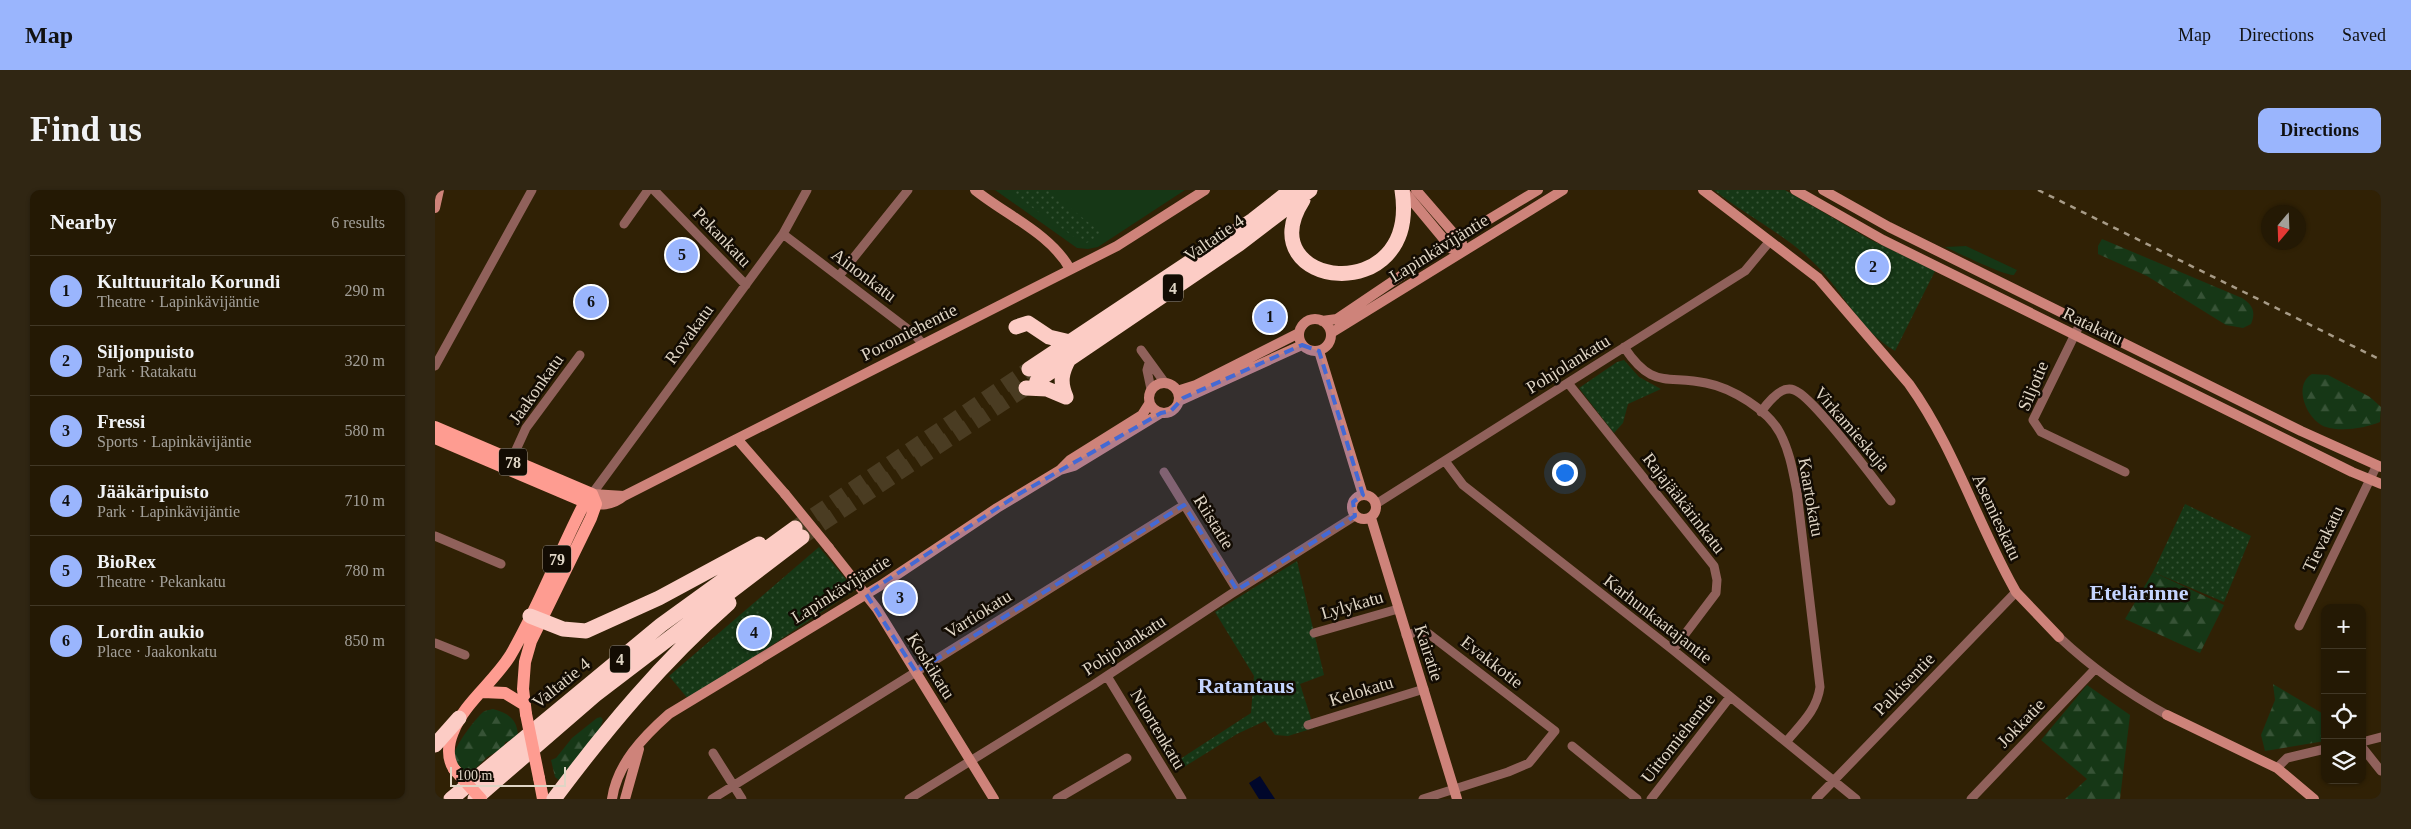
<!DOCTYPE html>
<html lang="en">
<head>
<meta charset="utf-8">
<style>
	:root { --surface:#241904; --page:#302613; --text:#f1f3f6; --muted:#a3a09a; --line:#413826; --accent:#9ab5fd }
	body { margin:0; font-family:"Times New Roman",serif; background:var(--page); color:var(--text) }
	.controls { position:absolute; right:15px; bottom:15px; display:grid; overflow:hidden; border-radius:10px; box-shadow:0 1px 4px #0004 }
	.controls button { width:45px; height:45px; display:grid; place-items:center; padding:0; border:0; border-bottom:1px solid var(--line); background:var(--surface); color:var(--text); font:25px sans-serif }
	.compass { position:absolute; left:1826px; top:15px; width:45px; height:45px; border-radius:50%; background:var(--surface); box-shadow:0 1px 4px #0004; rotate:199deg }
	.scale { position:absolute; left:15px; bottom:12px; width:116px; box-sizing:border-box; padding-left:5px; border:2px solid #dfd5c5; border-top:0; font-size:14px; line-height:18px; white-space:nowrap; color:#dfd5c5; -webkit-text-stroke:4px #130c03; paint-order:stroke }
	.you { position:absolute; left:1129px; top:282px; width:18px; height:18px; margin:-12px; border:4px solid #fff; border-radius:50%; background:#1a73e8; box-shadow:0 0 0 8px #1a73e833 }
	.badge { display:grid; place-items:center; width:32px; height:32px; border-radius:50%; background:var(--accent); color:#111; font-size:16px; font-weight:700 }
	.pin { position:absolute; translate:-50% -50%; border:2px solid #fff; box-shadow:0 1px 5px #0006 }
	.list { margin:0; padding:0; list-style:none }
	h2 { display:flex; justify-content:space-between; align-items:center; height:65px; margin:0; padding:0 20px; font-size:21px }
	h2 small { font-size:16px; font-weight:400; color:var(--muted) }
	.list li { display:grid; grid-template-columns:32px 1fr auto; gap:15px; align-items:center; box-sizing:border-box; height:70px; padding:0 20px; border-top:1px solid var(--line) }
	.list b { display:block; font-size:19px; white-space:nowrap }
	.list p { margin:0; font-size:16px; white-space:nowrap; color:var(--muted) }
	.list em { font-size:16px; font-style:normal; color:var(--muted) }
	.icon { flex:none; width:28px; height:28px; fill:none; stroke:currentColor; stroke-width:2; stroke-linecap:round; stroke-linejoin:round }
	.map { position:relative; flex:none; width:1946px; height:609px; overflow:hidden; border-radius:10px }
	header { display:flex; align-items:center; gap:30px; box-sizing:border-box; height:70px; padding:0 25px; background:var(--accent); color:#111 }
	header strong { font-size:24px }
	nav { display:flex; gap:28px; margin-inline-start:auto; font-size:18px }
	.intro { display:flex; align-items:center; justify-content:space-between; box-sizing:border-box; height:120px; padding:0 30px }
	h1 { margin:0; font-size:35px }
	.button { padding:12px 22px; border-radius:10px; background:var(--accent); color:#111; font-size:18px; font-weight:700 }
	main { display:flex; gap:30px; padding:0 30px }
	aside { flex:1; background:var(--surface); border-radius:10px; box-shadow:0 1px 4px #0004 }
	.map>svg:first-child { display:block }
</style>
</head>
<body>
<header>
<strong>Map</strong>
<nav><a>Map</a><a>Directions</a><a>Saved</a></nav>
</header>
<div class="intro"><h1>Find us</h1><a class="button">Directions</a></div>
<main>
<aside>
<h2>Nearby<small>6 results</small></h2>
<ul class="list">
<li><span class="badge">1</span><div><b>Kulttuuritalo Korundi</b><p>Theatre · Lapinkävijäntie</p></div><em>290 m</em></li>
<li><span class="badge">2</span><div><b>Siljonpuisto</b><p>Park · Ratakatu</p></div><em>320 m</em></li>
<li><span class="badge">3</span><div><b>Fressi</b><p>Sports · Lapinkävijäntie</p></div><em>580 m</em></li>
<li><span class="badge">4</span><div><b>Jääkäripuisto</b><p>Park · Lapinkävijäntie</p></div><em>710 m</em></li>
<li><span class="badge">5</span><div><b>BioRex</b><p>Theatre · Pekankatu</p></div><em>780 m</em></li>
<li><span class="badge">6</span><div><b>Lordin aukio</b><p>Place · Jaakonkatu</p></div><em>850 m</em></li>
</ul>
</aside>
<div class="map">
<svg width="1946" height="609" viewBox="0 0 1946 609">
	<defs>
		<pattern id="forest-firs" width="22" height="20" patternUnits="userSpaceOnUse" patternTransform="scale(1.25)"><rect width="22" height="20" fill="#163716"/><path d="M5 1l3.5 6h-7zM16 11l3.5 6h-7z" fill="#375336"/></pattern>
		<pattern id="park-dots" width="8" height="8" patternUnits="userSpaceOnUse" patternTransform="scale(1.25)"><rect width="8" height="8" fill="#163716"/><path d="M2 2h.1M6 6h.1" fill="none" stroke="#375336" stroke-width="1.8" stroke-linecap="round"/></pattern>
	</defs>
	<rect width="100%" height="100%" fill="#302105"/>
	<!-- grass -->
	<path fill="#163716" d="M 560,0 L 750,0 L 663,57 L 653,59 L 642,58 Z
		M 1531,56 L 1582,80 L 1579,85 C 1570,86 1521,62 1510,57 Z"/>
	<!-- forest -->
	<path fill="url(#forest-firs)" d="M 1667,49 L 1807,108 C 1818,115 1821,122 1816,134 L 1808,138 L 1791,135 L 1712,86 L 1663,64 L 1663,56 Z
		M 1877,184 L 1893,185 L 1935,207 L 1946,217 L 1945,232 C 1931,238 1906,242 1891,237 C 1872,231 1857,195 1877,184 Z
		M 1718,382 L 1789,415 L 1765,463 L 1690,429 Z
		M 1838,494 L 1890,525 L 1890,551 L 1830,561 L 1826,545 L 1840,510 Z
		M 1652,495 L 1695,525 L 1685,609 L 1630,609 L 1652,589 L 1606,550 Z
		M 58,519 C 73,523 82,529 83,545 L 75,551 L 70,552 L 69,558 L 52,567 L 31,588 L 18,567 C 21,554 38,532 47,523 C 50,520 54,520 58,519 Z
		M 166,527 L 168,530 L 164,541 L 125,591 L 120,587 L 116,570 L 121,568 L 137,548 L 162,528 Z"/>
	<!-- park -->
	<path fill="url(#park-dots)" d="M 572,0 L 613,0 L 669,45 L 649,54 Z
		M 1279,0 L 1350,0 L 1434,49 L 1500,81 L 1460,161 C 1425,140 1409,103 1381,75 C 1352,45 1311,26 1279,0 Z
		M 1189,170 L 1204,187 L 1226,199 L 1193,214 L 1188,233 L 1179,243 L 1144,198 L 1182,172 Z
		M 1750,314 L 1816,346 L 1789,412 L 1718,382 Z
		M 384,357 L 420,400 L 254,510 L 234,486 Z
		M 862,371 L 889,485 L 865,494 L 879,538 L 853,546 L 840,545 L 830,531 L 802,544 L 741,582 L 736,575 L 816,523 L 819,486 L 780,422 Z"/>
	<!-- water -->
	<path fill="#00072b" d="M 825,586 L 840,609 L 824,609 L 814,593 Z"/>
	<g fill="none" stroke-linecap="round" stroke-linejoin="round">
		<!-- highway-tunnel -->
		<path stroke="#4a3c22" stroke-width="15" stroke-dasharray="15 8" stroke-linecap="butt" d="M 360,338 L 594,179
			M 367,347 L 600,192"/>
		<!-- street -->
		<path stroke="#90615b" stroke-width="9" d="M 219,0 L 311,95
			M 189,34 L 213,0
			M 348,44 L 478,143 L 488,154
			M 404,86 L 473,0
			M 1646,132 L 1598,230 L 1606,242 L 1690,282
			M 1189,157 C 1217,199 1230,185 1271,193 C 1297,198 1333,220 1345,243 C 1355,262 1358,282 1362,302 L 1385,497 C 1382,520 1366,534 1351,552
			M 706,160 L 730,193
			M 714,173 L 712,180 L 716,199
			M 0,176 L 97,0
			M 1133,193 L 1279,376 L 1282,390 L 1281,403 L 1238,460
			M 1326,222 C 1333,212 1346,195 1359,200 C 1378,206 1440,291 1456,311
			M 1010,271 L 1028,295 L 1238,460 L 1421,609
			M 74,275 L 91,238 L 145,165
			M 729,282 L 802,400
			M 157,304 L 348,44 L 372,0
			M 941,314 L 1310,81 L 1335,51
			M 0,346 L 66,374
			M 1864,436 L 1942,275
			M 879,443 L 963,419
			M 971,445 L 982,442 L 994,444 L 1120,541 L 1094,573 L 1073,582 L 988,609
			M 1624,447 C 1657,478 1692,503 1732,525
			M 0,453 L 30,465
			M 672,486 L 747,609
			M 873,535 L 989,499
			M 1927,552 L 1946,547
			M 1137,556 L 1202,609
			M 1927,557 L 1946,581
			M 278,563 L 307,609
			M 1842,578 L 1852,568 L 1890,559
			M 277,609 L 749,315
			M 474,609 L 658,495 L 796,404 L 920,326
			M 622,609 L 692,568
			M 1216,609 L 1295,507
			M 1381,609 L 1581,402
			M 1536,609 L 1660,479"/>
		<!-- secondary -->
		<path stroke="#ce837a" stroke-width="10" d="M 540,0 C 571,25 616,44 635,79
			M 968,0 L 1017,59
			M 981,0 L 1027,53
			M 1268,0 L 1383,88 L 1474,194 C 1517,254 1540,326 1575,391 L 1581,402 L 1624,447
			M 1360,0 L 1448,50 L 1917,282 L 1946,294
			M 1388,0 L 1454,37 L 1866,241 L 1946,277
			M 0,18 L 4,0
			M864 145a16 16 0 1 1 32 0a16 16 0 1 1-32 0Z
			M 887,131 L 902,129 L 1013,54 L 1103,0
			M 896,143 L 1128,0
			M 884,161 L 928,305
			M714 208a15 15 0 1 1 30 0a15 15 0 1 1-30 0Z
			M 742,201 L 761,195 L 864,143
			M 744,211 L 867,155
			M 303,250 L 350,304
			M 626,279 L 635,270 L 707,225 L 714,214
			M917 317a12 12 0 1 1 24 0a12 12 0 1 1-24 0Z
			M 189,306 L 157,304 L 150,312 C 165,316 177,316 189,306 L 682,56 L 770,0
			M 936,328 L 1022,609
			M 394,358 L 442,419 L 559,609
			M 1732,525 L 1842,578 L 1879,609
			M 177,609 C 182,574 208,547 234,524 L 448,394 L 562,318 L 625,280 L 639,276 L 726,223
			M 190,609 L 204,559"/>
		<!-- primary -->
		<path stroke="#fe9c91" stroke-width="12" d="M 0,237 L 157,304 L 161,314 L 156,328 L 96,451 L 90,472 L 88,499 L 91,524
			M 0,248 L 150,312 C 124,362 104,417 75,466 C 58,493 29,513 18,542 C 13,554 12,568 19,579
			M 48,502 L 70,503 L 88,514
			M 104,588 L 108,609"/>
		<!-- highway -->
		<path stroke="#fcccc5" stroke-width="15" d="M 868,10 C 812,98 986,121 967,0
			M 581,137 L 593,133 L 614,147 L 635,152
			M 594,179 L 818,30 L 856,0
			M 602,191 L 804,54 L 875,0
			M 591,198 L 612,199 L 631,207
			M 631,207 C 625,193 626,183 634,169
			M 95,426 L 128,439 L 151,441 L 224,408 L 324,354
			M 0,555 L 24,528
			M 16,609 L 226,435 L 360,338
			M 40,609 L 160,505 L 367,347
			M 119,609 C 172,538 227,472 294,413"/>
		<!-- rail -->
		<path stroke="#a79b87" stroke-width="2.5" stroke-dasharray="6 6" stroke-linecap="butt" d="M 1603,0 L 1946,170"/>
		<!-- secondary-bridge -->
		<path stroke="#ce837a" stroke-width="10" d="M 350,304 L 394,358"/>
		<!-- primary-bridge -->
		<path stroke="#fe9c91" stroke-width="12" d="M 91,524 L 104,588
			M 19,579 L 46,609"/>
	</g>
	<!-- marked area -->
	<path fill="#4469d4" fill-opacity="0.2" stroke="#4469d4" stroke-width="4" stroke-dasharray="10 6" stroke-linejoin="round" d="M 867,155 L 884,161 L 928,305 L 918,312 L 920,326 L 802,400 L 749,315 L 481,482 L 431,404 L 584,304 L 726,223 L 736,221 L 748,208 Z"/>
	<g text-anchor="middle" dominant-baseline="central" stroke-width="5" stroke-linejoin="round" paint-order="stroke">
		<!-- shield labels -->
		<g fill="#130c03" stroke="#a2998b" stroke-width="1">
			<rect x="728" y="84.5" width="20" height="27" rx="4"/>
			<rect x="64" y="258.5" width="28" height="27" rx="4"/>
			<rect x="108" y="355.5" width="28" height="27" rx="4"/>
			<rect x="175" y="455.5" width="20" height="27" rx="4"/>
		</g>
		<g font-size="16" font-weight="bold" fill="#dfd5c5">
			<text x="738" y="98">4</text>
			<text x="78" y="272">78</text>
			<text x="122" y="369">79</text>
			<text x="185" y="469">4</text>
		</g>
		<!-- street labels -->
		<g font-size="18" fill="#dfd5c5" stroke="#130c03">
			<text transform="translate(287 47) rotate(46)">Pekankatu</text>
			<text transform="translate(779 48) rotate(-35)">Valtatie 4</text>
			<text transform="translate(1004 58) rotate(-32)">Lapinkävijäntie</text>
			<text transform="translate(429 85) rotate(37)">Ainonkatu</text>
			<text transform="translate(1658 136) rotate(26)">Ratakatu</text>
			<text transform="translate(474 142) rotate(-27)">Poromiehentie</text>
			<text transform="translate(254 144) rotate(-54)">Rovakatu</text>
			<text transform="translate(1133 174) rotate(-32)">Pohjolankatu</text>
			<text transform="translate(1598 196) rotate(-67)">Siljotie</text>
			<text transform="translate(101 199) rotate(-55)">Jaakonkatu</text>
			<text transform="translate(1417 239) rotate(49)">Virkamieskuja</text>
			<text transform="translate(1376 307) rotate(80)">Kaartokatu</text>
			<text transform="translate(1249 313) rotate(52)">Rajajääkärinkatu</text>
			<text transform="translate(1562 327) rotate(65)">Asemieskatu</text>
			<text transform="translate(779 332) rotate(58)">Riistatie</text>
			<text transform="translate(1888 349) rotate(-64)">Tievakatu</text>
			<text transform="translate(406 399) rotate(-32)">Lapinkävijäntie</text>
			<text transform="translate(917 415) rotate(-16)">Lylykatu</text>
			<text transform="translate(543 424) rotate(-32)">Vartiokatu</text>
			<text transform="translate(1223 429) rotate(38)">Karhunkaatajantie</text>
			<text transform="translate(689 455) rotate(-33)">Pohjolankatu</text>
			<text transform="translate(994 463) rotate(72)">Kairatie</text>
			<text transform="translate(1057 472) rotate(38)">Evakkotie</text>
			<text transform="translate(496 476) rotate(58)">Koskikatu</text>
			<text transform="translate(126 493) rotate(-39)">Valtatie 4</text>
			<text transform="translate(1469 494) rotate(-46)">Palkisentie</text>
			<text transform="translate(926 501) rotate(-17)">Kelokatu</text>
			<text transform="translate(1586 533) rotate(-46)">Jokkatie</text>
			<text transform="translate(723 539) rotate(59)">Nuortenkatu</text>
			<text transform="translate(1243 548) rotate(-52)">Uittomiehentie</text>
		</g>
		<!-- district labels -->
		<g font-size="22" font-weight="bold" fill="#c5d5ff" stroke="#130c03">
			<text x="1704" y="402">Etelärinne</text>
			<text x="811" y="495">Ratantaus</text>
		</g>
	</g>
</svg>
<div class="controls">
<button>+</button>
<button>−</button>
<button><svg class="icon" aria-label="locate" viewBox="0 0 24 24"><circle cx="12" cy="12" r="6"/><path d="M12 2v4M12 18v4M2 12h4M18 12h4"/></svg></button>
<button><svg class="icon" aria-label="layers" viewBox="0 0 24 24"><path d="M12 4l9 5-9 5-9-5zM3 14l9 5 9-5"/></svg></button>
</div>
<svg class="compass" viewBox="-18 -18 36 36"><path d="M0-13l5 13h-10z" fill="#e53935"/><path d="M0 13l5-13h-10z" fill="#a3a09a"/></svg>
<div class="scale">100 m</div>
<div class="you"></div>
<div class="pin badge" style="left:835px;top:127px">1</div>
<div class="pin badge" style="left:1438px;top:77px">2</div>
<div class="pin badge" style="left:465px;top:408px">3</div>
<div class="pin badge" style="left:319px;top:443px">4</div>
<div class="pin badge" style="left:247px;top:65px">5</div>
<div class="pin badge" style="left:156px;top:112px">6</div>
</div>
</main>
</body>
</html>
